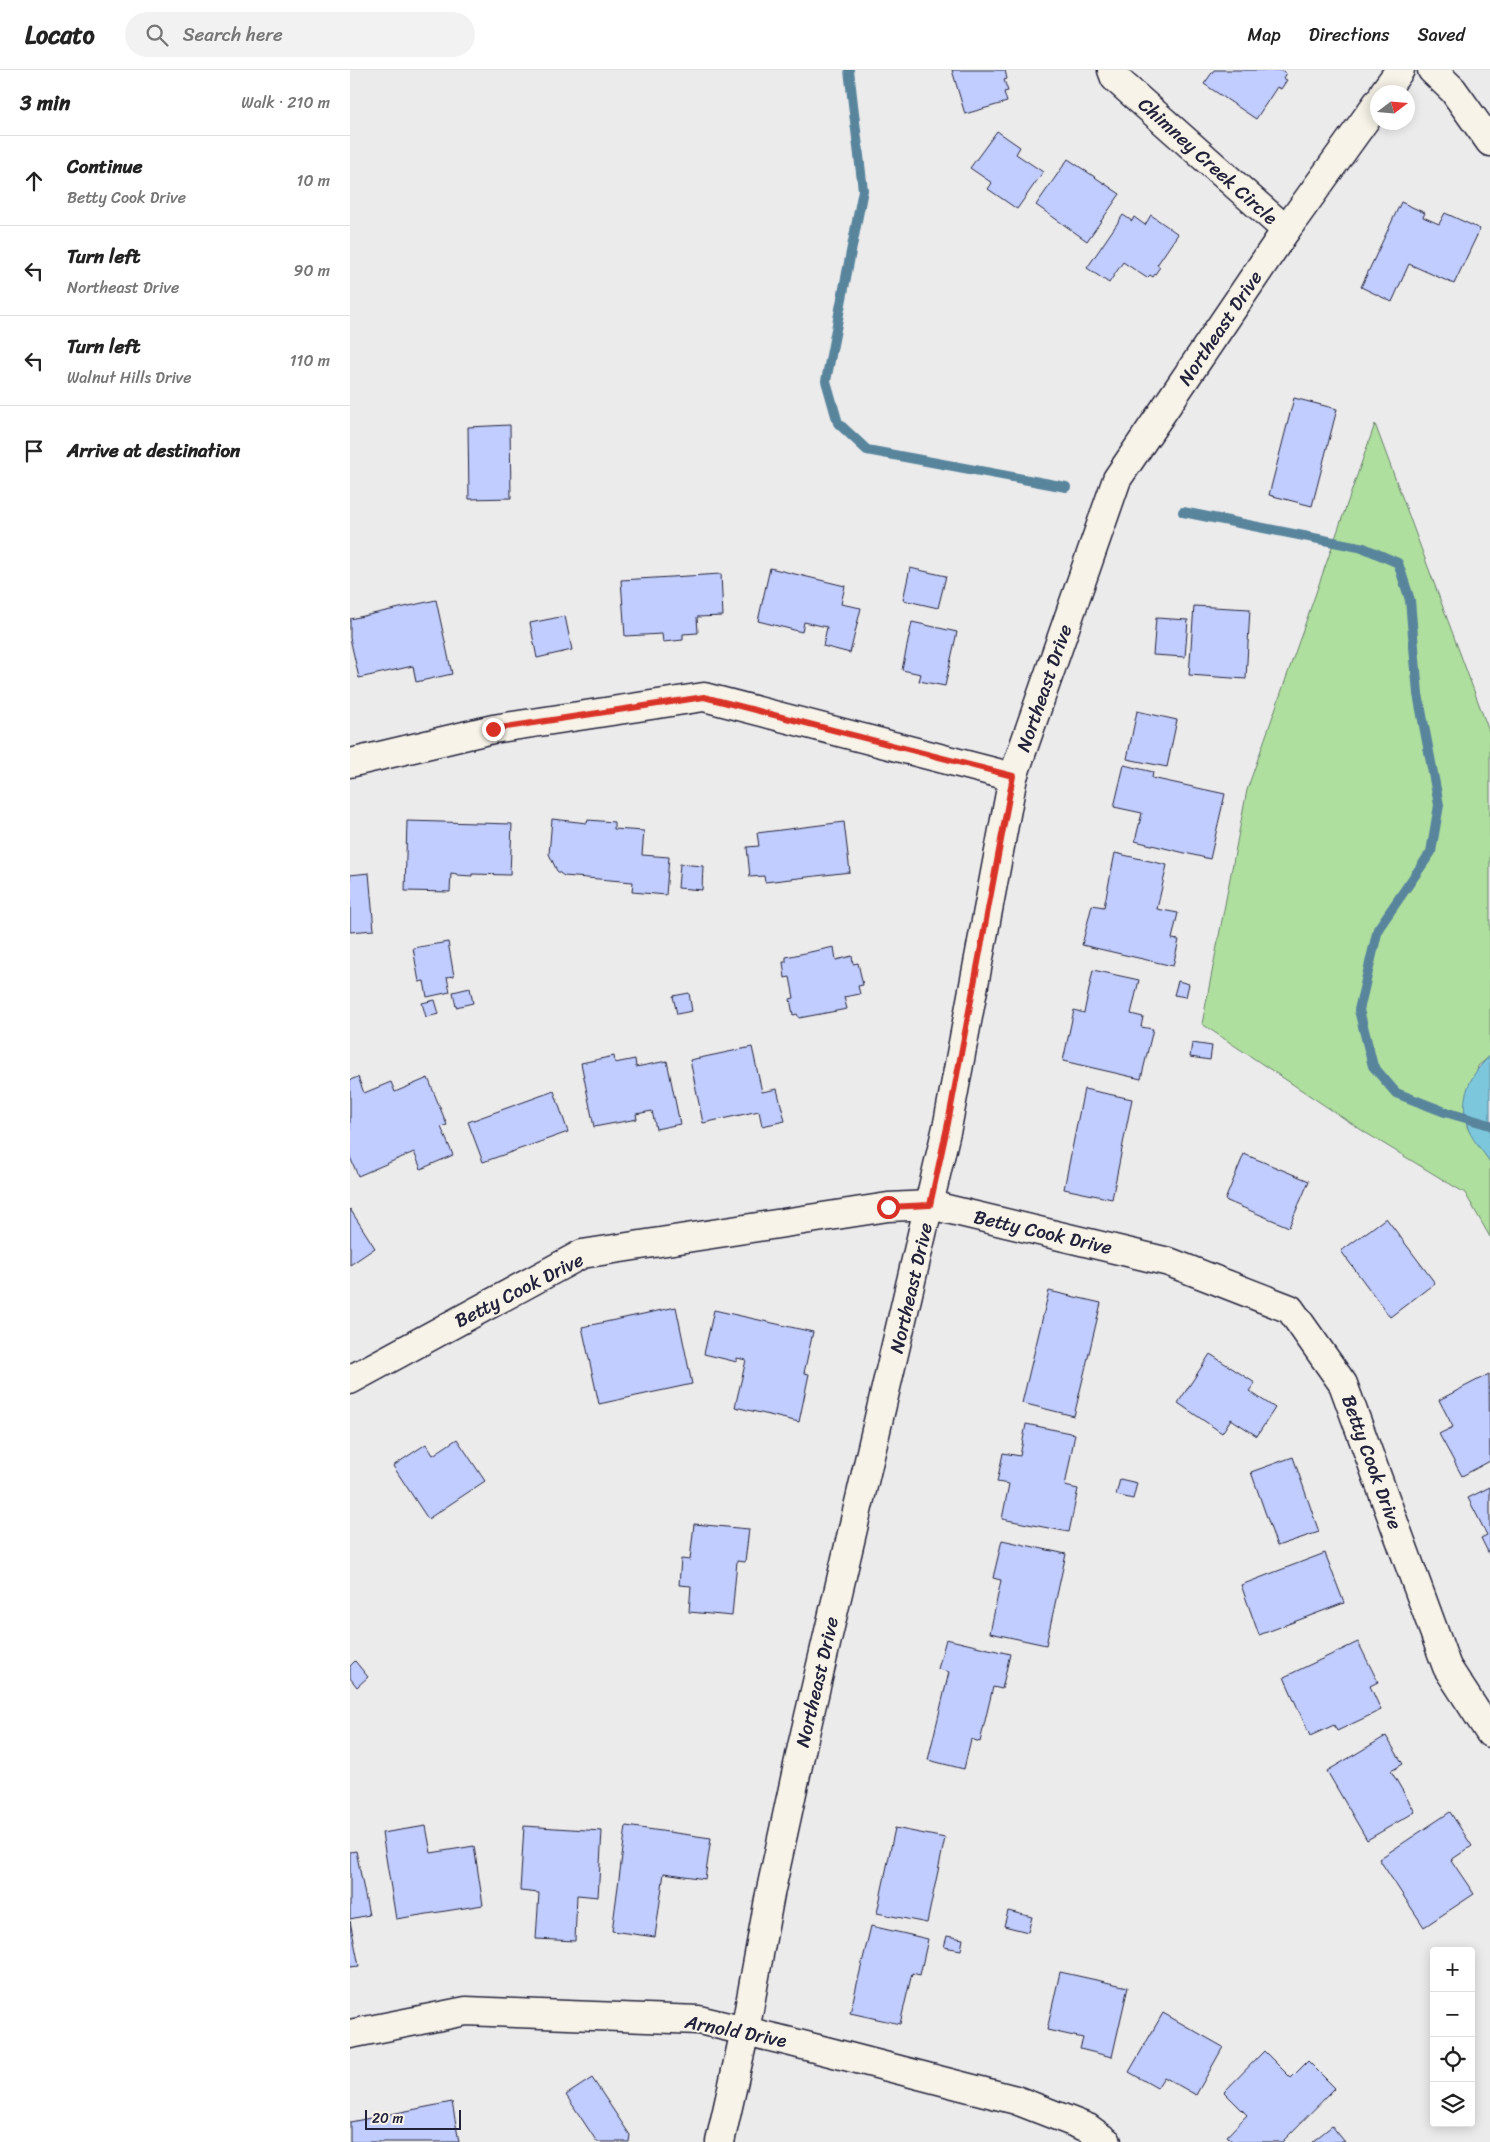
<!DOCTYPE html>
<html lang="en">
<head>
<meta charset="utf-8">
<style>
	:root { --surface:#fff; --page:#f2f2f2; --text:#222; --muted:#767676; --line:#e0e0e0 }
	body { margin:0; font-family:Sriracha,sans-serif; background:var(--page); color:var(--text) }
	.controls { position:absolute; right:15px; bottom:15px; display:grid; overflow:hidden; border-radius:5px; box-shadow:0 2px 12px #0003 }
	.controls button { width:45px; height:45px; display:grid; place-items:center; padding:0; border:0; border-bottom:1px solid var(--line); background:var(--surface); color:var(--text); font:25px sans-serif }
	.compass { position:absolute; left:1020px; top:15px; width:45px; height:45px; border-radius:50%; background:var(--surface); box-shadow:0 2px 12px #0003; rotate:74deg }
	.scale { position:absolute; left:15px; bottom:12px; width:96px; box-sizing:border-box; padding-left:5px; border:2px solid #22223b; border-top:0; font-size:14px; line-height:18px; white-space:nowrap; color:#22223b; -webkit-text-stroke:4px #f7f3e8; paint-order:stroke }
	.stop { position:absolute; width:15px; height:15px; margin:-11px; border:4px solid #d93025; border-radius:50%; background:#fff }
	.stop.end { background:#d93025; border-color:#fff; box-shadow:0 1px 5px #0008 }
	.list { margin:0; padding:0; list-style:none }
	h2 { display:flex; justify-content:space-between; align-items:center; height:65px; margin:0; padding:0 20px; font-size:21px }
	h2 small { font-size:16px; font-weight:400; color:var(--muted) }
	.list li { display:grid; grid-template-columns:32px 1fr auto; gap:15px; align-items:center; box-sizing:border-box; height:90px; padding:0 20px; border-top:1px solid var(--line) }
	.list b { display:block; font-size:19px; white-space:nowrap }
	.list p { margin:0; font-size:16px; white-space:nowrap; color:var(--muted) }
	.list em { font-size:16px; font-style:normal; color:var(--muted) }
	.icon { flex:none; width:28px; height:28px; fill:none; stroke:currentColor; stroke-width:2; stroke-linecap:round; stroke-linejoin:round }
	.map { position:relative; flex:none; width:1140px; height:2072px; overflow:hidden }
	header { display:flex; align-items:center; gap:30px; box-sizing:border-box; height:70px; padding:0 25px; background:var(--surface); border-bottom:1px solid var(--line) }
	header strong { font-size:24px }
	nav { display:flex; gap:28px; margin-inline-start:auto; font-size:18px }
	.search { width:350px; height:45px; background:var(--page); display:flex; align-items:center; gap:12px; box-sizing:border-box; padding:0 18px; border-radius:28px; color:var(--muted); font-size:19px }
	main { display:flex }
	aside { flex:1; background:var(--surface) }
	.map>svg:first-child { display:block }
</style>
</head>
<body>
<header>
<strong>Locato</strong>
<div class="search"><svg class="icon" aria-label="search" viewBox="0 0 24 24"><circle cx="10" cy="10" r="6"/><path d="M15 15l6 6"/></svg>Search here</div>
<nav><a>Map</a><a>Directions</a><a>Saved</a></nav>
</header>
<main>
<aside>
<h2>3 min<small>Walk · 210 m</small></h2>
<ul class="list">
<li><svg class="icon" aria-label="ahead" viewBox="0 0 24 24"><path d="M12 20V5M6 11l6-6 6 6"/></svg><div><b>Continue</b><p>Betty Cook Drive</p></div><em>10 m</em></li>
<li><svg class="icon" aria-label="left" viewBox="0 0 24 24"><path d="M17 20v-9H6M10 6l-5 5 5 5"/></svg><div><b>Turn left</b><p>Northeast Drive</p></div><em>90 m</em></li>
<li><svg class="icon" aria-label="left" viewBox="0 0 24 24"><path d="M17 20v-9H6M10 6l-5 5 5 5"/></svg><div><b>Turn left</b><p>Walnut Hills Drive</p></div><em>110 m</em></li>
<li><svg class="icon" aria-label="arrive" viewBox="0 0 24 24"><path d="M6 21V4h12l-3 4 3 4H6"/></svg><div><b>Arrive at destination</b></div></li>
</ul>
</aside>
<div class="map">
<svg width="1140" height="2072" viewBox="0 0 1140 2072">
	<rect width="100%" height="100%" fill="#ecebec"/>
	<filter id="ink" filterUnits="userSpaceOnUse"><feTurbulence type="fractalNoise" baseFrequency=".02" numOctaves="2"/><feDisplacementMap in="SourceGraphic" scale="10" xChannelSelector="R" yChannelSelector="G"/><feConvolveMatrix kernelMatrix="1 2 1 2 8 2 1 2 1" color-interpolation-filters="sRGB"/></filter>
	<g filter="url(#ink)">
		<!-- green -->
		<path fill="#afdf9e" stroke="#68806c" d="M 1025,354 L 1140,664 L 1140,986 L 1128,996 L 1117,1057 L 1140,1092 L 1140,1167 L 1115,1123 L 1016,1063 L 852,954 L 897,720 Z"/>
		<!-- water -->
		<path fill="#7dc7dd" stroke="#59859c" d="M 1140,986 L 1140,1092 C 1133,1081 1120,1068 1117,1055 C 1109,1028 1120,1004 1140,986 Z"/>
		<g fill="none" stroke-linecap="round" stroke-linejoin="round">
			<!-- stream -->
			<path stroke="#59859c" stroke-width="10" d="M 499,0 L 513,120 L 476,311 L 488,353 L 517,380 L 716,417
				M 833,442 L 1014,478 L 1048,493 L 1060,530 L 1068,624 L 1089,735 L 1081,782 L 1028,859 L 1009,940 L 1023,996 L 1046,1023 L 1095,1042 L 1140,1055"/>
		</g>
		<!-- building -->
		<path fill="#c0cdfe" stroke="#22223b" d="M 602,0 L 655,0 L 657,9 L 654,10 L 658,21 L 654,22 L 657,32 L 615,44 Z
			M 864,0 L 931,0 L 936,3 L 933,8 L 937,10 L 931,19 L 927,17 L 906,49 L 854,14 Z
			M 647,61 L 670,77 L 666,84 L 693,102 L 667,139 L 638,119 L 642,113 L 620,98 Z
			M 718,89 L 770,124 L 737,171 L 686,135 Z
			M 1051,132 L 1075,143 L 1073,147 L 1089,154 L 1095,143 L 1130,159 L 1104,214 L 1059,194 L 1042,232 L 1011,217 Z
			M 773,145 L 782,151 L 784,147 L 795,155 L 801,145 L 828,164 L 807,195 L 810,197 L 803,207 L 800,205 L 797,208 L 773,192 L 759,213 L 737,198 Z
			M 944,328 L 987,339 L 962,436 L 919,425 Z
			M 160,355 L 161,428 L 119,429 L 118,357 Z
			M 420,498 L 495,516 L 491,534 L 511,538 L 500,583 L 473,576 L 477,557 L 454,552 L 452,562 L 408,551 Z
			M 560,498 L 596,506 L 588,538 L 553,530 Z
			M 371,504 L 373,546 L 347,547 L 348,563 L 333,564 L 333,570 L 313,572 L 312,564 L 275,566 L 271,510 Z
			M 86,530 L 102,604 L 66,612 L 63,596 L 9,608 L 0,568 L 0,549 Z
			M 844,536 L 900,539 L 896,609 L 839,605 Z
			M 215,546 L 222,580 L 187,588 L 180,553 Z
			M 806,548 L 838,550 L 835,587 L 803,585 Z
			M 562,552 L 607,562 L 595,616 L 569,611 L 571,604 L 552,600 Z
			M 787,641 L 827,650 L 817,697 L 777,689 Z
			M 774,695 L 803,702 L 802,708 L 875,724 L 860,789 L 785,771 L 792,743 L 764,737 Z
			M 202,749 L 237,753 L 238,750 L 264,752 L 264,759 L 294,761 L 292,785 L 319,787 L 316,825 L 282,822 L 283,812 L 214,806 L 207,801 L 199,784 Z
			M 57,751 L 162,754 L 160,805 L 122,804 L 122,806 L 107,805 L 107,804 L 101,803 L 100,822 L 55,821 Z
			M 494,752 L 500,802 L 415,812 L 414,806 L 400,807 L 397,777 L 409,776 L 407,763 Z
			M 765,783 L 817,795 L 807,839 L 828,843 L 822,869 L 829,870 L 823,896 L 732,875 L 742,835 L 754,837 Z
			M 330,794 L 353,796 L 352,820 L 328,818 Z
			M 19,803 L 24,860 L 0,862 L 0,805 Z
			M 98,872 L 104,906 L 97,907 L 100,922 L 77,927 L 74,911 L 69,912 L 63,878 Z
			M 484,877 L 486,890 L 502,886 L 503,894 L 508,893 L 513,915 L 508,916 L 510,924 L 494,927 L 497,939 L 449,948 L 447,944 L 443,945 L 440,929 L 444,928 L 440,907 L 435,908 L 433,892 L 436,892 L 436,887 Z
			M 743,900 L 789,910 L 781,944 L 793,947 L 791,957 L 803,959 L 791,1009 L 713,991 L 724,940 L 734,943 Z
			M 828,911 L 839,914 L 836,927 L 824,925 Z
			M 120,918 L 123,933 L 106,937 L 103,922 Z
			M 339,923 L 342,941 L 327,944 L 323,926 Z
			M 85,930 L 89,944 L 76,947 L 72,933 Z
			M 842,973 L 862,976 L 860,990 L 840,987 Z
			M 402,977 L 412,1022 L 427,1019 L 435,1051 L 412,1056 L 409,1041 L 353,1053 L 340,990 Z
			M 264,986 L 265,993 L 285,989 L 286,997 L 317,991 L 330,1054 L 306,1059 L 302,1041 L 286,1044 L 287,1049 L 244,1057 L 231,993 Z
			M 8,1007 L 14,1023 L 41,1012 L 45,1022 L 78,1008 L 97,1055 L 91,1057 L 103,1085 L 71,1099 L 64,1082 L 8,1106 L 0,1087 L 0,1010 Z
			M 734,1019 L 782,1029 L 762,1129 L 714,1119 Z
			M 204,1021 L 218,1062 L 133,1092 L 118,1052 Z
			M 894,1084 L 959,1111 L 939,1157 L 875,1130 Z
			M 0,1139 L 25,1178 L 0,1195 Z
			M 1036,1148 L 1085,1213 L 1040,1247 L 991,1181 Z
			M 699,1221 L 751,1233 L 724,1346 L 672,1333 Z
			M 326,1237 L 342,1314 L 249,1334 L 232,1257 Z
			M 364,1240 L 463,1262 L 454,1303 L 459,1304 L 449,1352 L 385,1337 L 396,1290 L 387,1288 L 387,1292 L 354,1284 Z
			M 860,1284 L 905,1313 L 899,1321 L 925,1338 L 907,1366 L 881,1349 L 872,1363 L 828,1333 Z
			M 1139,1304 L 1140,1391 L 1112,1406 L 1089,1364 L 1103,1357 L 1089,1330 Z
			M 676,1354 L 725,1364 L 715,1416 L 728,1419 L 719,1462 L 652,1449 L 659,1414 L 647,1412 L 653,1383 L 670,1386 Z
			M 107,1369 L 135,1411 L 78,1449 L 43,1396 L 76,1374 L 83,1385 Z
			M 943,1387 L 969,1462 L 927,1476 L 901,1402 Z
			M 770,1409 L 787,1413 L 783,1429 L 766,1425 Z
			M 1140,1417 L 1140,1486 L 1131,1468 L 1137,1465 L 1118,1428 Z
			M 344,1454 L 399,1459 L 395,1492 L 387,1491 L 382,1546 L 339,1542 L 341,1516 L 329,1515 L 331,1489 L 340,1490 Z
			M 652,1470 L 716,1484 L 696,1575 L 640,1563 L 651,1510 L 643,1508 Z
			M 975,1483 L 994,1533 L 909,1565 L 891,1515 Z
			M 596,1569 L 660,1584 L 652,1619 L 643,1617 L 630,1672 L 621,1669 L 614,1699 L 578,1690 L 599,1602 L 588,1599 Z
			M 1008,1572 L 1028,1612 L 1020,1616 L 1031,1640 L 987,1661 L 984,1655 L 960,1666 L 934,1607 Z
			M 5,1591 L 18,1607 L 7,1617 L 0,1608 L 0,1596 Z
			M 1036,1666 L 1053,1694 L 1041,1701 L 1065,1742 L 1017,1770 L 977,1701 Z
			M 1100,1742 L 1122,1776 L 1101,1790 L 1124,1824 L 1074,1857 L 1029,1789 Z
			M 76,1756 L 81,1783 L 124,1776 L 133,1835 L 46,1849 L 32,1763 Z
			M 174,1756 L 252,1761 L 248,1827 L 227,1825 L 225,1871 L 186,1869 L 189,1823 L 170,1821 Z
			M 276,1756 L 361,1768 L 355,1809 L 314,1803 L 305,1867 L 262,1861 Z
			M 545,1758 L 595,1768 L 577,1853 L 527,1843 Z
			M 6,1781 L 19,1845 L 0,1849 L 0,1782 Z
			M 658,1841 L 682,1847 L 678,1862 L 654,1856 Z
			M 0,1851 L 9,1896 L 0,1897 Z
			M 521,1856 L 578,1869 L 570,1905 L 562,1903 L 550,1954 L 500,1943 Z
			M 597,1866 L 613,1869 L 611,1880 L 594,1877 Z
			M 710,1902 L 778,1917 L 762,1987 L 730,1979 L 733,1968 L 697,1960 Z
			M 813,1943 L 873,1977 L 846,2025 L 814,2007 L 807,2018 L 779,2002 Z
			M 914,1981 L 941,2008 L 958,1991 L 985,2018 L 932,2072 L 883,2072 L 877,2066 L 897,2045 L 874,2022 Z
			M 242,2008 L 280,2065 L 279,2072 L 247,2072 L 216,2025 Z
			M 102,2032 L 109,2072 L 0,2072 L 0,2052 Z
			M 982,2056 L 995,2072 L 962,2072 Z"/>
		<g fill="none" stroke-linecap="round" stroke-linejoin="round">
			<defs>
				<path id="minor" d="M 762,0 L 765,8 L 936,160
					M 1082,0 L 1103,20 L 1140,72
					M 0,693 L 143,659 L 354,627 L 663,707
					M 0,1310 L 232,1184 L 538,1137 L 580,1135 L 819,1192 L 940,1239 L 993,1314 L 1097,1597 L 1140,1663
					M 0,1964 L 116,1941 L 349,1950 L 437,1971 L 666,2030 L 738,2058 L 757,2072"/>
				<path id="tertiary" d="M 1034,22 L 1050,0
					M 370,2072 L 395,1961 L 420,1824 L 453,1672 L 598,1053 L 663,707 L 767,409 L 936,160 L 1028,32"/>
			</defs>
			<!-- minor casing -->
			<use href="#minor" stroke="#22223b" stroke-width="31"/>
			<!-- tertiary casing -->
			<use href="#tertiary" stroke="#22223b" stroke-width="31"/>
			<!-- minor -->
			<use href="#minor" stroke="#f7f3e8" stroke-width="28"/>
			<!-- tertiary -->
			<use href="#tertiary" stroke="#f7f3e8" stroke-width="28"/>
		</g>
	</g>
	<g fill="none" stroke-linecap="round" stroke-linejoin="round" filter="url(#ink)">
		<!-- route -->
		<path stroke="#d93025" stroke-width="6" d="M 143,659 L 354,627 L 663,706 L 598,1053 L 580,1135 L 538,1137"/>
	</g>
	<g text-anchor="middle" dominant-baseline="central" stroke-width="4" stroke-linejoin="round" paint-order="stroke">
		<!-- street labels -->
		<g font-size="19" fill="#22223b" stroke="#f7f3e8">
			<text transform="translate(858 91) rotate(42)">Chimney Creek Circle</text>
			<text transform="translate(870 258) rotate(-56)">Northeast Drive</text>
			<text transform="translate(694 618) rotate(-71)">Northeast Drive</text>
			<text transform="translate(693 1162) rotate(13)">Betty Cook Drive</text>
			<text transform="translate(561 1218) rotate(-77)">Northeast Drive</text>
			<text transform="translate(169 1220) rotate(-27)">Betty Cook Drive</text>
			<text transform="translate(1022 1392) rotate(70)">Betty Cook Drive</text>
			<text transform="translate(467 1612) rotate(-77)">Northeast Drive</text>
			<text transform="translate(386 1961) rotate(11)">Arnold Drive</text>
		</g>
	</g>
</svg>
<div class="controls">
<button>+</button>
<button>−</button>
<button><svg class="icon" aria-label="locate" viewBox="0 0 24 24"><circle cx="12" cy="12" r="6"/><path d="M12 2v4M12 18v4M2 12h4M18 12h4"/></svg></button>
<button><svg class="icon" aria-label="layers" viewBox="0 0 24 24"><path d="M12 4l9 5-9 5-9-5zM3 14l9 5 9-5"/></svg></button>
</div>
<svg class="compass" viewBox="-18 -18 36 36"><path d="M0-13l5 13h-10z" fill="#e53935"/><path d="M0 13l5-13h-10z" fill="#767676"/></svg>
<div class="scale">20 m</div>
<div class="stop" style="left:538px;top:1137px"></div>
<div class="stop end" style="left:143px;top:659px"></div>
</div>
</main>
</body>
</html>
